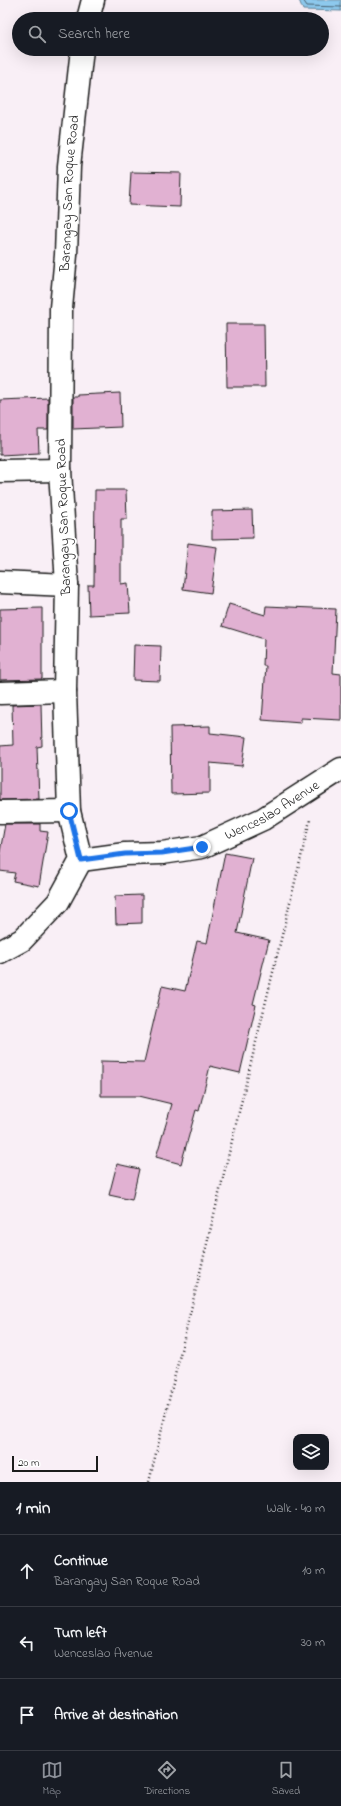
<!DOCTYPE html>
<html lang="en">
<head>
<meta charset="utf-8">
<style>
	:root { --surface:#171b24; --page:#20242c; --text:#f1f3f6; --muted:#9ea1a6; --line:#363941; --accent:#8c9099 }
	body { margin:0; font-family:"Indie Flower",sans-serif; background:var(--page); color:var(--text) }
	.controls { position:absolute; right:12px; bottom:12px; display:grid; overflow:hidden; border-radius:8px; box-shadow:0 4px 16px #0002 }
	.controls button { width:36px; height:36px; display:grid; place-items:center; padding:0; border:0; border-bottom:1px solid var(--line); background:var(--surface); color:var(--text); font:20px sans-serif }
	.scale { position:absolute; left:12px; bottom:10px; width:86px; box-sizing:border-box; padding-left:4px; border:2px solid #1c1c1c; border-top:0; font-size:11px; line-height:14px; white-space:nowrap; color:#1c1c1c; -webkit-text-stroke:3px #fff; paint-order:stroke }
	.stop { position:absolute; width:12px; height:12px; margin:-9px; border:3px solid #1a73e8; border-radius:50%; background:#fff }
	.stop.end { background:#1a73e8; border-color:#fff; box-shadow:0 1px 4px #0008 }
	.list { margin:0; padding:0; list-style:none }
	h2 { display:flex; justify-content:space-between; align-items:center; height:52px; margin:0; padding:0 16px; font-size:17px }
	h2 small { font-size:13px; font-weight:400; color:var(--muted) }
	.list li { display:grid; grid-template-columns:26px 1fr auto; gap:12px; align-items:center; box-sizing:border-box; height:72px; padding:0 16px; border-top:1px solid var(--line) }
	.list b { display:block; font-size:15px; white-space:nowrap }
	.list p { margin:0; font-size:13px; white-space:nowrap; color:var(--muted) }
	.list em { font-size:13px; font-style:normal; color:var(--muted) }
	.icon { flex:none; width:22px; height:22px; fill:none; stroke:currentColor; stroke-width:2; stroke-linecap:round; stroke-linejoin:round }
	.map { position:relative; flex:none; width:341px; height:1482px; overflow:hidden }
	.search { position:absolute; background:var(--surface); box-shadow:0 4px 16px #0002; left:12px; right:12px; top:12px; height:44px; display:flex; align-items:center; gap:10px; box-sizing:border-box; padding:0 14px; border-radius:22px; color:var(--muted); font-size:15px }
	.sheet { height:268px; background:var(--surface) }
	nav { display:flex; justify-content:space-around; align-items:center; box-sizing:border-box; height:56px; border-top:1px solid var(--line); background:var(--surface); font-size:11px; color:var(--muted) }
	nav a { display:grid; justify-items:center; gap:2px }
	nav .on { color:var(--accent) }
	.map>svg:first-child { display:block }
</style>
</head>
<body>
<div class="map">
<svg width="341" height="1482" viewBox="0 0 341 1482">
	<rect width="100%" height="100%" fill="#f9eff6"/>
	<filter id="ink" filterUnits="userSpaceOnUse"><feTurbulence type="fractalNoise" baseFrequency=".025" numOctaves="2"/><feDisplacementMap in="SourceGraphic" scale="8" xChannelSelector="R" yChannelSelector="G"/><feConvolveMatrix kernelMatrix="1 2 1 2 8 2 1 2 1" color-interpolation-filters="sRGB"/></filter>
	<g filter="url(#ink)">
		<!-- water -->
		<path fill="#8dc9ed" stroke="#608499" d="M 299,0 L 341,0 L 341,11 L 303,10 Z"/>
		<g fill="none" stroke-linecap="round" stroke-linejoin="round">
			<!-- shore -->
			<path stroke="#496170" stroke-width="1" d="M 303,0 L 307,6 L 341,7"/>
		</g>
		<!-- building -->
		<path fill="#e1b1d2" stroke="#1c1c1c" d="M 131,172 L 181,173 L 180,207 L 129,205 Z
			M 226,324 L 264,324 L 265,387 L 227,387 Z
			M 120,393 L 121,427 L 73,429 L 73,397 L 78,397 L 78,395 Z
			M 48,398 L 48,430 L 38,430 L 39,453 L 0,455 L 0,400 Z
			M 95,490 L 126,490 L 127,519 L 121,519 L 121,584 L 128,583 L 130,613 L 89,615 L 88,585 L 94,585 Z
			M 252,510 L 253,538 L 212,539 L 212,511 Z
			M 188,543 L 217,547 L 211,593 L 183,589 Z
			M 229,604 L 265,615 L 266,606 L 336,609 L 333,673 L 341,674 L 341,720 L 301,718 L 301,723 L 262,720 L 266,666 L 263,666 L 264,639 L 222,626 Z
			M 42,608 L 42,679 L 0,680 L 0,609 Z
			M 134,645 L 161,646 L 160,681 L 133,680 Z
			M 41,704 L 42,746 L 37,747 L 39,799 L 0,800 L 0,746 L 13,745 L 12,705 Z
			M 210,726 L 210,733 L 246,737 L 242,766 L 210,763 L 210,793 L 171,794 L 170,727 Z
			M 5,824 L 40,824 L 40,831 L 48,832 L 39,886 L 13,881 L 15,873 L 0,871 L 0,852 Z
			M 225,853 L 252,858 L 237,933 L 269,940 L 253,1004 L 256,1005 L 240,1073 L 210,1066 L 199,1111 L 196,1110 L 181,1164 L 156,1157 L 172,1104 L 139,1096 L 101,1096 L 101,1061 L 144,1062 L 162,986 L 185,991 L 197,941 L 207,943 Z
			M 142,895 L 142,923 L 116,924 L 115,896 Z
			M 117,1164 L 139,1169 L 132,1200 L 109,1195 Z"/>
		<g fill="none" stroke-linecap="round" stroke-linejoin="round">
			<defs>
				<g id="minor">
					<path d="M 88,19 L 93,0"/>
					<path d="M 0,471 L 60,470"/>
					<path d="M 0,582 L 67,585"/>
					<path d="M 0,693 L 65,691"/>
					<path d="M 0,812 L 69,811"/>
					<path id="s1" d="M 81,860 L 125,854 L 162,853 L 202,847 L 263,819 L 341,769"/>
					<path id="s2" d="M 0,952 L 22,940 L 58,902 L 81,860 L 69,811 L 65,691 L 67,585 L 60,470 L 61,308 L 66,255 L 69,166 L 82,49"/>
				</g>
			</defs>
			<!-- minor casing -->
			<use href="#minor" stroke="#1c1c1c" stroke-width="25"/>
			<!-- path -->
			<path stroke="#1c1c1c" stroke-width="2.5" stroke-dasharray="1 3" stroke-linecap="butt" d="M 149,1482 L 310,820"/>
			<!-- minor -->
			<use href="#minor" stroke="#fff" stroke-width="22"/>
		</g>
	</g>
	<g fill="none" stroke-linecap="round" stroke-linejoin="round" filter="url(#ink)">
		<!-- route -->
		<path stroke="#1a73e8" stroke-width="5" d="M 69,811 L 81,860 L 125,854 L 162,853 L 202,847"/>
	</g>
	<g text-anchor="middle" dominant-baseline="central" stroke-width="4" stroke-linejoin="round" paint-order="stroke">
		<!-- street labels -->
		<g font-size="14" fill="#1c1c1c" stroke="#fff">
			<text stroke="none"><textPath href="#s2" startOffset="794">Barangay San Roque Road</textPath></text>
			<text transform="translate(64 517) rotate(-92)">Barangay San Roque Road</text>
			<text stroke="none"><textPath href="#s1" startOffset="201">Wenceslao Avenue</textPath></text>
		</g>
	</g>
</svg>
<div class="controls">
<button><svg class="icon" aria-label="layers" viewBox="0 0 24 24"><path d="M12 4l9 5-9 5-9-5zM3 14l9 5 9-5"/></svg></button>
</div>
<div class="scale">20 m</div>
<div class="stop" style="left:69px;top:811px"></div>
<div class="stop end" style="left:202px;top:847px"></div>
<div class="search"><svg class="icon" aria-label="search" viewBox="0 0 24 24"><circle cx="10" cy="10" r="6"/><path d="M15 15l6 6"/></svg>Search here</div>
</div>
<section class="sheet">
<h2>1 min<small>Walk · 40 m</small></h2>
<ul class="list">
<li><svg class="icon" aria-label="ahead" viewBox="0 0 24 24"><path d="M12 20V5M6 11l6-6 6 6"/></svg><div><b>Continue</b><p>Barangay San Roque Road</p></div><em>10 m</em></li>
<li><svg class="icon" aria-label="left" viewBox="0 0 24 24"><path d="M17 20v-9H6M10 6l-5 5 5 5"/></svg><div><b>Turn left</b><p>Wenceslao Avenue</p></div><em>30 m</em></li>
<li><svg class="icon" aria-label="arrive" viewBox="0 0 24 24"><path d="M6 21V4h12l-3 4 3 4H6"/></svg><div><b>Arrive at destination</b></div></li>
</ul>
</section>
<nav>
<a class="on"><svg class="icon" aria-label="map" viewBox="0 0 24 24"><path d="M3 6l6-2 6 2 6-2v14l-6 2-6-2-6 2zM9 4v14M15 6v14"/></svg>Map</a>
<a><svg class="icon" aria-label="directions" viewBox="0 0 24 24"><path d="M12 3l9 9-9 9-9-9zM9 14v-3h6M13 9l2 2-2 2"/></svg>Directions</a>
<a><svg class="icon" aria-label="saved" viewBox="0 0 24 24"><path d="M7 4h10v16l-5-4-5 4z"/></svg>Saved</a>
</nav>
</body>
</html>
